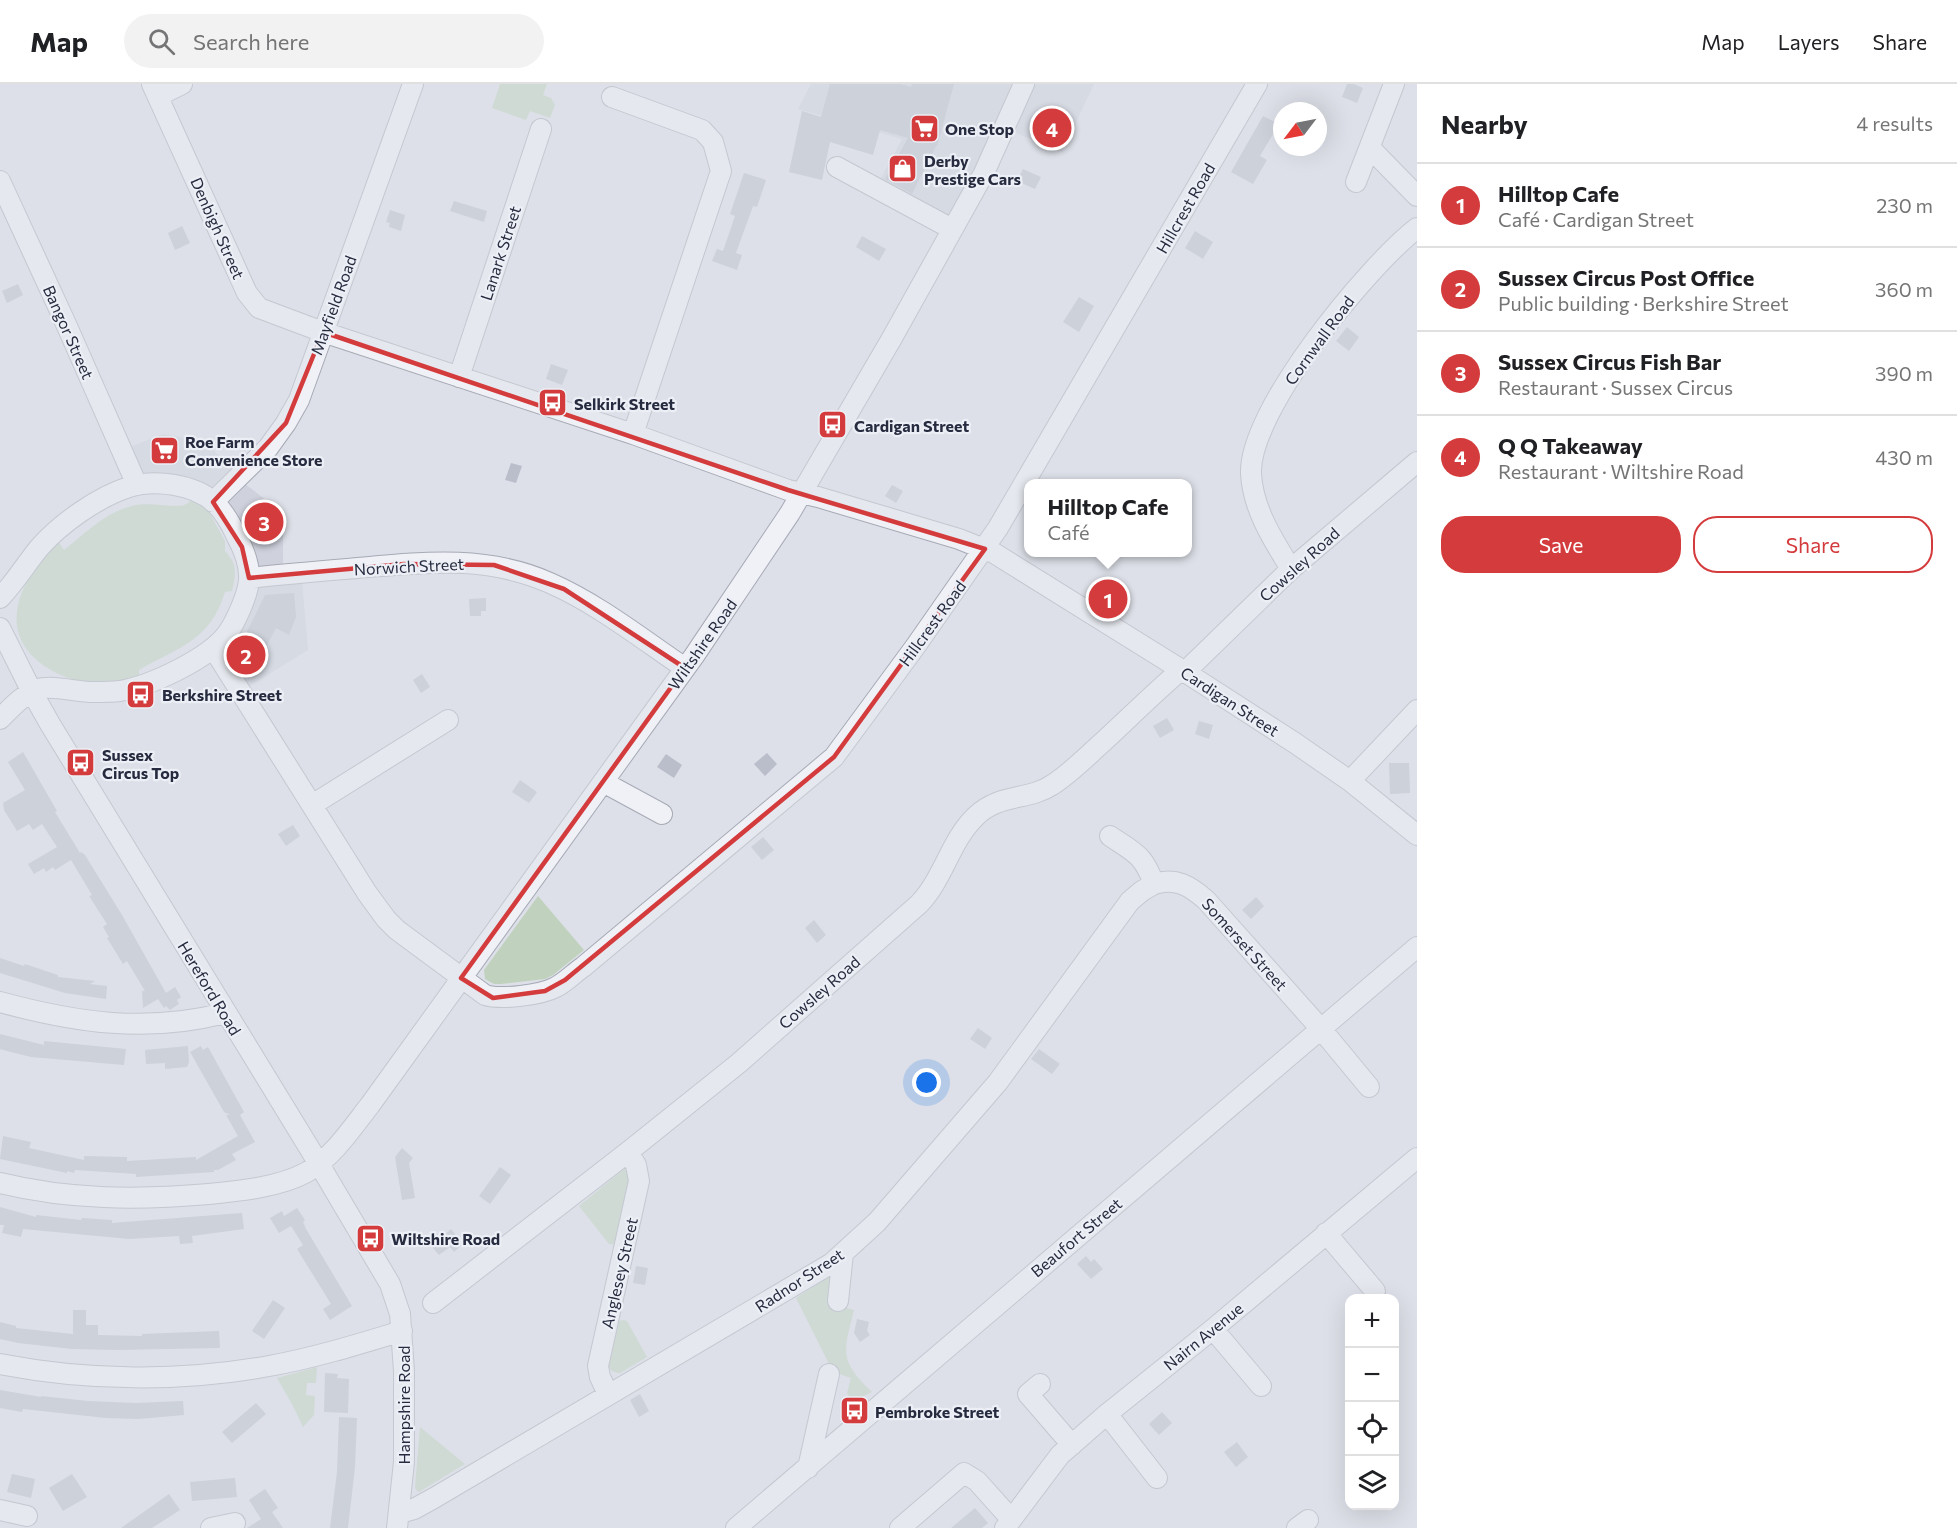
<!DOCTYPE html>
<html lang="en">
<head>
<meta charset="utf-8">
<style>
	:root { --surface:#fff; --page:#f2f2f2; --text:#202124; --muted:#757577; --line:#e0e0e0; --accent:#d43b3c }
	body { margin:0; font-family:Commissioner,sans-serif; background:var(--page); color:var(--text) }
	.controls { position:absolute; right:18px; bottom:18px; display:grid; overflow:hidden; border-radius:12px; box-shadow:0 6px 24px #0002 }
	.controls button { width:54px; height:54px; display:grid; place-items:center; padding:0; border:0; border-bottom:2px solid var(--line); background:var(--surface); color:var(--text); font:30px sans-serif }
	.compass { position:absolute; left:1273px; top:18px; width:54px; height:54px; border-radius:50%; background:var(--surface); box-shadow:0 6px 24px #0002; rotate:238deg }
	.you { position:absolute; left:927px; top:999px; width:21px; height:21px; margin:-15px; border:4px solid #fff; border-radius:50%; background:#1a73e8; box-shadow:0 0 0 9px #1a73e833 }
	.badge { display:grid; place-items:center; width:39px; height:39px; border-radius:50%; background:var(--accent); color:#fff; font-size:20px; font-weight:700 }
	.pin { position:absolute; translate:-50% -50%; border:3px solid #fff; box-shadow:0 2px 6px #0006 }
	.popup { position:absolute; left:1024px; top:395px; width:168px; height:78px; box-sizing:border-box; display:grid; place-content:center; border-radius:12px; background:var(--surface); filter:drop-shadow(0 2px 4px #0005); font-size:20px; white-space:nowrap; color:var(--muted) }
	.popup b { font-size:22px; color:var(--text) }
	.popup::after { content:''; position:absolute; left:50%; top:100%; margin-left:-12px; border:12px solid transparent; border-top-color:var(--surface) }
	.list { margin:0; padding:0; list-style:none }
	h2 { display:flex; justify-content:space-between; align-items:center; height:78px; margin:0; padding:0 24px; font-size:26px }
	h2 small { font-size:20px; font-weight:400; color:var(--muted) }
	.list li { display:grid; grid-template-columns:39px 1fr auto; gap:18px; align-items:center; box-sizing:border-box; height:84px; padding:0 24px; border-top:2px solid var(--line) }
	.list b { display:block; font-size:22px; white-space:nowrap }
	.list p { margin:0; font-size:20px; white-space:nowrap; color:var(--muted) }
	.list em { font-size:20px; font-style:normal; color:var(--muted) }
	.actions { display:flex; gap:12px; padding:18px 24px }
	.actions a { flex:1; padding:14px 0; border:2px solid var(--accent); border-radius:24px; text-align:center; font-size:21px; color:var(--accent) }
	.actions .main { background:var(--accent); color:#fff }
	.icon { flex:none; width:33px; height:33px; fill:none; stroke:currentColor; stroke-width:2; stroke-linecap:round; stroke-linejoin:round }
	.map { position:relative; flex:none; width:1417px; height:1444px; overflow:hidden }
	header { display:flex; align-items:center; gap:36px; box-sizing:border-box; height:84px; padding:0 30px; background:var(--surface); border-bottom:2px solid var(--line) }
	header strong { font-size:28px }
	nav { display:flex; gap:33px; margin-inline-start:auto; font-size:21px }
	.search { width:420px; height:54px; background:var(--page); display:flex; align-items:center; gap:15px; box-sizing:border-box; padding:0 21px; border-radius:33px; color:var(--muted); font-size:22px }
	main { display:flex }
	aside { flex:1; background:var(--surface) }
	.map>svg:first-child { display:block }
</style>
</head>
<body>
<header>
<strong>Map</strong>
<div class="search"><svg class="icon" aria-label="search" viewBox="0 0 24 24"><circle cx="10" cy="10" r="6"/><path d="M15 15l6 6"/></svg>Search here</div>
<nav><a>Map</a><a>Layers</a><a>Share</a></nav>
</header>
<main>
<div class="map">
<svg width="1417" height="1444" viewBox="0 0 1417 1444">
	<rect width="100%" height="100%" fill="#dde0e8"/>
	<!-- built -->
	<path fill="#cfd2dd" d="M 811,0 L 1094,0 L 1062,68 L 999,42 L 952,135 L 878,100 L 902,55 L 798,25 Z
		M 163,350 L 206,358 L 244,399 L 271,420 L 283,443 L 283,484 L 302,497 L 308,566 L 248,603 L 223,569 L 250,519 L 232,426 L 144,391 L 130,363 Z"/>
	<!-- green -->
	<path fill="#c0d2be" d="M 500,0 L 547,0 L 543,11 L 551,14 L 555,21 L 550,34 L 530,27 L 526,36 L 492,24 Z
		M 192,416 L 209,428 L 225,457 L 225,467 C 238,480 236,490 232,507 L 225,508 C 210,557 179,563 139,586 L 139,592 C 127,596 115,601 102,601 C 64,599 11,574 17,528 C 20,500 40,478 57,456 L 64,466 C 87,448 106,427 136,421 C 150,418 175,424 184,421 C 187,420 189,418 192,416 Z
		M 538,812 L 584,866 L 553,891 L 545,895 L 501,900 L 494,900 L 485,895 L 484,886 Z
		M 624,1085 L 627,1086 L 632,1097 L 617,1161 L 609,1160 L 579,1122 Z
		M 829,1193 L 834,1198 L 829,1219 L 854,1226 C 844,1267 838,1276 872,1308 L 862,1313 L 850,1313 L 847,1309 L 851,1294 L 833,1288 L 796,1214 Z
		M 624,1236 L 627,1237 L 647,1273 L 620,1289 C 614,1289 611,1287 608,1282 L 618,1237 Z
		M 317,1283 L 316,1299 L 307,1299 L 306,1311 L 315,1312 L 314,1331 L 303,1343 L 293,1322 L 277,1294 Z
		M 420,1343 L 465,1380 L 419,1408 L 416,1406 L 415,1403 Z"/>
	<!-- building -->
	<path fill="#babecb" d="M 830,0 L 900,0 L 911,3 L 912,0 L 954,0 L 937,62 L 936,62 L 912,110 L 885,95 L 908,54 L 880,46 L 873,71 L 830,58 L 822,96 L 789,88 L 802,27 L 821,33 Z
		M 1347,0 L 1354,0 L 1363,4 L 1357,19 L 1342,13 Z
		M 1263,32 L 1279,40 L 1260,72 L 1267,76 L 1253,100 L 1231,88 Z
		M 1023,85 L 1041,93 L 1035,105 L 1017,97 Z
		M 744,89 L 766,96 L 757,123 L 753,122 L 736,169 L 742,171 L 737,186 L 712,177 L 717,165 L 723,167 L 735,132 L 730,130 Z
		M 454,117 L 487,127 L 484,138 L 450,127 Z
		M 390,126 L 405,131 L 401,147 L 389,143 L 390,139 L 386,138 Z
		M 182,142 L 190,159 L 175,166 L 168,149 Z
		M 1195,147 L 1213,158 L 1203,175 L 1185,164 Z
		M 862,152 L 886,165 L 879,177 L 856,163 Z
		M 18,200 L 23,211 L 7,219 L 2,207 Z
		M 1079,213 L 1094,222 L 1079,248 L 1063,238 Z
		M 1347,243 L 1359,253 L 1349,267 L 1336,257 Z
		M 551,280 L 568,286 L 562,301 L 546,295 Z
		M 511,379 L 522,382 L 516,399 L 505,396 Z
		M 892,401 L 903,407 L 896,419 L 885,412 Z
		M 294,509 L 296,533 L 289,551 L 276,544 L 259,576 L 251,583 L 238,566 L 265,511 Z
		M 486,514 L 486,527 L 481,527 L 481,532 L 470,532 L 469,515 Z
		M 422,590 L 430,603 L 421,609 L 413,596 Z
		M 1167,634 L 1174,646 L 1160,654 L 1153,642 Z
		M 1199,637 L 1213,641 L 1209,655 L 1195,650 Z
		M 23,668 L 57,727 L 55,728 L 80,769 L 81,768 L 85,771 L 122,831 L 166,909 L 175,903 L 181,913 L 177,916 L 179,920 L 170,926 L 166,922 L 164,924 L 158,915 L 143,924 L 142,907 L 145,907 L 127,877 L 123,880 L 107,854 L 109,853 L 103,843 L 107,840 L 89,812 L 92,811 L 71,776 L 55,786 L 53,783 L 46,788 L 44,784 L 34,790 L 28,780 L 57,763 L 42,740 L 33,746 L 29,740 L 17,747 L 4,726 L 3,719 L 25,706 L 8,678 Z
		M 767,669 L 777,680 L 765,692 L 754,680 Z
		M 666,670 L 682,681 L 674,694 L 657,683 Z
		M 1389,679 L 1409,679 L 1410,709 L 1390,710 Z
		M 520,696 L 537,708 L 529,719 L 512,708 Z
		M 293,741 L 300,752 L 286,762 L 278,750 Z
		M 763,753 L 774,766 L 762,776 L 751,763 Z
		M 1256,813 L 1264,822 L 1251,835 L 1242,826 Z
		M 814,836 L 826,851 L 817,859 L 805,844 Z
		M 0,874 L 24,882 L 25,880 L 58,891 L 58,893 L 95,897 L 90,900 L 107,902 L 106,915 L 65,909 L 0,889 Z
		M 978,944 L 992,954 L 985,965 L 970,955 Z
		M 0,950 L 44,961 L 44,957 L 126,965 L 124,981 L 31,973 L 7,967 L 0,965 Z
		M 188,962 L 189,978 L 187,983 L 165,985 L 165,979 L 146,980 L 145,966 Z
		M 201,962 L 203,966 L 208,963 L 244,1028 L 240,1031 L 255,1058 L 232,1070 L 236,1076 L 218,1086 L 214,1086 L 214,1088 L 136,1093 L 136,1090 L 75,1086 L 74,1089 L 67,1087 L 67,1089 L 0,1075 L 3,1052 L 31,1058 L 29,1064 L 84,1076 L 84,1072 L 127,1073 L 127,1077 L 196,1073 L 196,1076 L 238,1052 L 226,1031 L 230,1031 L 224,1028 L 190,968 Z
		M 1039,965 L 1060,980 L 1052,990 L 1031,975 Z
		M 402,1064 L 413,1074 L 409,1079 L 415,1114 L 402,1116 L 395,1073 Z
		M 500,1083 L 511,1091 L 490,1120 L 479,1112 Z
		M 0,1123 L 36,1133 L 36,1131 L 81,1136 L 82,1134 L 112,1136 L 112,1139 L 242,1129 L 244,1145 L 192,1152 L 193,1159 L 180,1160 L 179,1152 L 129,1155 L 23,1145 L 21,1153 L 2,1149 L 4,1141 L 0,1141 Z
		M 297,1124 L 305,1136 L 303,1138 L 306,1145 L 352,1222 L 330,1236 L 323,1225 L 331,1220 L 297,1165 L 303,1161 L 291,1142 L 279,1149 L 270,1134 L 282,1127 L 284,1132 Z
		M 451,1145 L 463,1160 L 454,1168 L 450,1163 L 439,1171 L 427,1157 L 437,1149 L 441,1154 Z
		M 1086,1172 L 1091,1178 L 1094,1175 L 1103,1185 L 1091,1195 L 1077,1180 Z
		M 636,1182 L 648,1184 L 645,1201 L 633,1199 Z
		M 273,1216 L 285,1224 L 264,1255 L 252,1247 Z
		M 73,1226 L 86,1226 L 86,1241 L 98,1241 L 98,1251 L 142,1252 L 142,1250 L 219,1247 L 220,1264 L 118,1266 L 72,1265 L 18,1259 L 0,1255 L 0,1238 L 16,1242 L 16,1244 L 73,1250 Z
		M 857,1235 L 869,1238 L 867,1247 L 870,1251 L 860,1258 L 854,1249 Z
		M 325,1289 L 338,1290 L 337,1294 L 349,1295 L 348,1329 L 324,1328 Z
		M 0,1306 L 41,1313 L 41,1312 L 88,1317 L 136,1319 L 183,1317 L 184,1331 L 138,1335 L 106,1334 L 23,1325 L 22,1328 L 0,1324 Z
		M 640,1310 L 649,1327 L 639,1333 L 630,1316 Z
		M 256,1319 L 266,1330 L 232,1359 L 222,1348 Z
		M 1162,1328 L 1172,1339 L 1159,1351 L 1149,1340 Z
		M 339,1333 L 357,1334 L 355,1383 L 348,1444 L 330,1444 L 337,1388 Z
		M 1237,1358 L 1248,1373 L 1236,1383 L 1224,1368 Z
		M 12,1390 L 35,1395 L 31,1414 L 7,1408 Z
		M 72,1390 L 87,1413 L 63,1427 L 49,1404 Z
		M 235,1394 L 237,1413 L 192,1417 L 190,1398 Z
		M 265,1405 L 278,1424 L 272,1428 L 283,1444 L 247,1444 L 261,1435 L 249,1416 Z
		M 169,1410 L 180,1426 L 152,1444 L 121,1444 Z
		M 975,1424 L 988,1439 L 982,1444 L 951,1444 Z"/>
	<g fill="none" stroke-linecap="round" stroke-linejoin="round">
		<defs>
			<path id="minor" d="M 152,0 L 247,209 L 259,224 L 323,248 L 633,350 L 788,406 L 818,413 L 959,455 L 994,469 L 1185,588 L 1295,659 L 1350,697 L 1417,751
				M 158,12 L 182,0
				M 612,13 L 702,46 L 713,58 L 721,87 L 633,350
				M 1370,64 L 1417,112
				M 837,83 L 952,145
				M 0,97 L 66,240 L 137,401
				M 1356,98 L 1394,0
				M 459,293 L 541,45
				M 213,418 L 268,364 L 286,339 L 299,316 L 413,0
				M 1291,485 C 1273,456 1253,425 1251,390 C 1248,327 1368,182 1417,144
				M 249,494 C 285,490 322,487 358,484 C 424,478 488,471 550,499 C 598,520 642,555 685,584
				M 0,514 C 15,498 26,480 39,464 C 61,439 98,413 129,403 C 155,395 194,400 215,419 C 224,428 232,442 237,453 C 244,466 250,481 249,496 C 248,511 235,539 227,550 C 208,575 150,602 120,607 C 111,608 102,608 93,608 C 79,608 50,601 39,605 C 23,610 11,624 0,635
				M 0,544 L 32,608 L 50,640 L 319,1080 L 390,1200 L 400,1230 L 404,1287 L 404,1378 L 397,1444
				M 213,564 L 367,809 L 386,835 L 397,846 L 485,911 C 501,916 541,911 556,903 C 566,898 574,889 583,883 L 834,673 L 915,563 L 998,444 L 1257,0
				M 1185,588 L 1291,485 L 1417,378
				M 1350,697 L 1417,626
				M 603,698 L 662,730
				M 312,721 L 448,636
				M 1110,752 C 1135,769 1143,770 1154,800 C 1176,793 1190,802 1206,816 L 1321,945 L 1369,1003
				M 0,918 C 77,939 147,949 225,929
				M 0,1099 C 69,1116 139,1116 209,1110 C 240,1107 280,1103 307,1088 C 333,1073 352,1044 370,1021 L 694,572 L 790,429 L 892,254 L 984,89 L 1024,0
				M 1326,1149 L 1375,1207
				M 838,1217 L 843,1169
				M 433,1219 L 628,1068 L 739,979 L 919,820 C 944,794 950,757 976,732 C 1000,709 1028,717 1052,701 C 1071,689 1087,672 1104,657 C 1130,633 1155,608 1182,585
				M 1213,1245 L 1261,1302
				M 0,1280 C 87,1297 182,1298 269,1282 C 314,1274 359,1260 402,1247
				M 1040,1300 L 1028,1310 L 1072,1361
				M 608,1310 L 600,1293 L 598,1282 L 639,1097 L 636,1081 L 628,1068
				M 1107,1330 L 1157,1394
				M 808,1384 L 829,1290
				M 0,1426 L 27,1432
				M 399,1429 L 414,1425 L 434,1414 L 832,1179 L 877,1138 L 998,998 L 1130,817 L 1142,807 L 1154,800
				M 211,1444 L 235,1439
				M 736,1444 L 1417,863
				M 900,1444 L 964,1389 L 977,1397 L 1011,1435
				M 1005,1444 L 1060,1371 L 1107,1330 L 1213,1245 L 1417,1074
				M 1297,1444 L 1308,1436"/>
		</defs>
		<!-- minor casing -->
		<use href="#minor" stroke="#a6aab5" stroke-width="22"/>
		<!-- minor -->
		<use href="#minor" stroke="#f0f1f6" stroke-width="20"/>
	</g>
	<!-- marked area -->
	<path d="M0 0H1417V1444H0ZM 323,248 L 788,406 L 985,465 L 834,673 L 565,896 L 545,907 L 493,914 L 461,894 L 685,584 L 564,505 L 494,481 L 404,480 L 249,494 L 242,463 L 213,418 L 286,339 Z" fill="#dde0e8" fill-opacity=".55" fill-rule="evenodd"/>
	<path fill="none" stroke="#d43b3c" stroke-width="4.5" stroke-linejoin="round" d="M 323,248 L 788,406 L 985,465 L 834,673 L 565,896 L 545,907 L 493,914 L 461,894 L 685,584 L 564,505 L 494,481 L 404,480 L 249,494 L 242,463 L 213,418 L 286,339 Z"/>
	<!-- icons -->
	<defs>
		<symbol id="supermarket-square" viewBox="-11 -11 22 22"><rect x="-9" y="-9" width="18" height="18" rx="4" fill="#d43b3c" stroke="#eceff5"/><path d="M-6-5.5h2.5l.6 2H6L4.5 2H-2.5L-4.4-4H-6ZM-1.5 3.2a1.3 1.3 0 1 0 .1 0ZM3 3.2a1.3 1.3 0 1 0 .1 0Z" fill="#fff"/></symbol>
		<symbol id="shop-square" viewBox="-11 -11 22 22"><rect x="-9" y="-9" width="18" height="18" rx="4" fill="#d43b3c" stroke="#eceff5"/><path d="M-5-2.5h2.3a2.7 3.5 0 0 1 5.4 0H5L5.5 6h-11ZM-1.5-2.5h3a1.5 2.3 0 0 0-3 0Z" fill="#fff"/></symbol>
		<symbol id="bus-square" viewBox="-11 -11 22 22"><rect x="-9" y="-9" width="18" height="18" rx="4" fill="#d43b3c" stroke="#eceff5"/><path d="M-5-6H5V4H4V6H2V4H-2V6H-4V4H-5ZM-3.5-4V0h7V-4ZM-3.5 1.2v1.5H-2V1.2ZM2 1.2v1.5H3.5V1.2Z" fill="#fff"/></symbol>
	</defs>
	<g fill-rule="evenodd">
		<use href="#supermarket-square" x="908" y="28" width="33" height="33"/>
		<use href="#shop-square" x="886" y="68" width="33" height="33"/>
		<use href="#bus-square" x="536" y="302" width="33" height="33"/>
		<use href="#bus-square" x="816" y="324" width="33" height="33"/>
		<use href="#supermarket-square" x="148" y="350" width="33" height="33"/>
		<use href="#bus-square" x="124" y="594" width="33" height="33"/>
		<use href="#bus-square" x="64" y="662" width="33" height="33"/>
		<use href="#bus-square" x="354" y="1138" width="33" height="33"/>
		<use href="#bus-square" x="838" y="1310" width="33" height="33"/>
	</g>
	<g text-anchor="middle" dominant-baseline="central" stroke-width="4.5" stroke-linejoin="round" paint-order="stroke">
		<!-- poi labels -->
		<g font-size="16" font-weight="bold" fill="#262b3f" stroke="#eceff5" text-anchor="start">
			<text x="945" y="44">One Stop</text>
			<text x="924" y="76">Derby<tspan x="924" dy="18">Prestige Cars</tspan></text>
			<text x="574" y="319">Selkirk Street</text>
			<text x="854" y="341">Cardigan Street</text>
			<text x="185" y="357">Roe Farm<tspan x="185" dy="18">Convenience Store</tspan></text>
			<text x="162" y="610">Berkshire Street</text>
			<text x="102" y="670">Sussex<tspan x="102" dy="18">Circus Top</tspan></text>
			<text x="391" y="1154">Wiltshire Road</text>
			<text x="875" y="1327">Pembroke Street</text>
		</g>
		<!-- street labels -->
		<g font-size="16" fill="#262b3f" stroke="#eceff5">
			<text transform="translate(1185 124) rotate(-60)">Hillcrest Road</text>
			<text transform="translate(218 144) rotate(66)">Denbigh Street</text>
			<text transform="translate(500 169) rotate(-72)">Lanark Street</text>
			<text transform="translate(333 221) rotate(-70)">Mayfield Road</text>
			<text transform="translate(69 248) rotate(66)">Bangor Street</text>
			<text transform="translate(1319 256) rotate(-54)">Cornwall Road</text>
			<text transform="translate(1299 480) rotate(-42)">Cowsley Road</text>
			<text transform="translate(409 482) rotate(-3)">Norwich Street</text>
			<text transform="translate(932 539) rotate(-54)">Hillcrest Road</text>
			<text transform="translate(702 560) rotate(-55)">Wiltshire Road</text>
			<text transform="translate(1230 617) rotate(33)">Cardigan Street</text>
			<text transform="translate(1245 860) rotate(48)">Somerset Street</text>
			<text transform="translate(210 904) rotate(59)">Hereford Road</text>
			<text transform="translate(819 908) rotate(-41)">Cowsley Road</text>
			<text transform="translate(1076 1153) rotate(-40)">Beaufort Street</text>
			<text transform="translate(619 1189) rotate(-77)">Anglesey Street</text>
			<text transform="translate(799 1196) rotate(-33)">Radnor Street</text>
			<text transform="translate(1203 1252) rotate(-39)">Nairn Avenue</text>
			<text transform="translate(403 1321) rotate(-90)">Hampshire Road</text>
		</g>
	</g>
</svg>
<div class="controls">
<button>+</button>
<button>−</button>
<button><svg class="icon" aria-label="locate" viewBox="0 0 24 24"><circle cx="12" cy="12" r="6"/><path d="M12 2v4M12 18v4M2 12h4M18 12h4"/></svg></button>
<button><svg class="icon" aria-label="layers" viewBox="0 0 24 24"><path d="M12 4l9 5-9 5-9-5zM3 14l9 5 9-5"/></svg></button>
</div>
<svg class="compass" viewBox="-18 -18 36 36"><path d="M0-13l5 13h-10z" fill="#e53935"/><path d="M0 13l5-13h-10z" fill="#757577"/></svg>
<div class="you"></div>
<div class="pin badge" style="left:1108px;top:515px">1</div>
<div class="popup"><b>Hilltop Cafe</b>Café</div>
<div class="pin badge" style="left:246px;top:571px">2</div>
<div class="pin badge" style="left:264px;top:438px">3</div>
<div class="pin badge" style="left:1052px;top:44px">4</div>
</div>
<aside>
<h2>Nearby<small>4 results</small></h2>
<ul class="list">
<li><span class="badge">1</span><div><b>Hilltop Cafe</b><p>Café · Cardigan Street</p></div><em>230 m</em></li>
<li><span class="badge">2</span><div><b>Sussex Circus Post Office</b><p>Public building · Berkshire Street</p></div><em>360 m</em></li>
<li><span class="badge">3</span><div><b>Sussex Circus Fish Bar</b><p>Restaurant · Sussex Circus</p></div><em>390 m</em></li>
<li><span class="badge">4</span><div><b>Q Q Takeaway</b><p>Restaurant · Wiltshire Road</p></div><em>430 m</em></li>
</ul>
<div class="actions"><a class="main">Save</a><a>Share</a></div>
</aside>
</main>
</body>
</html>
